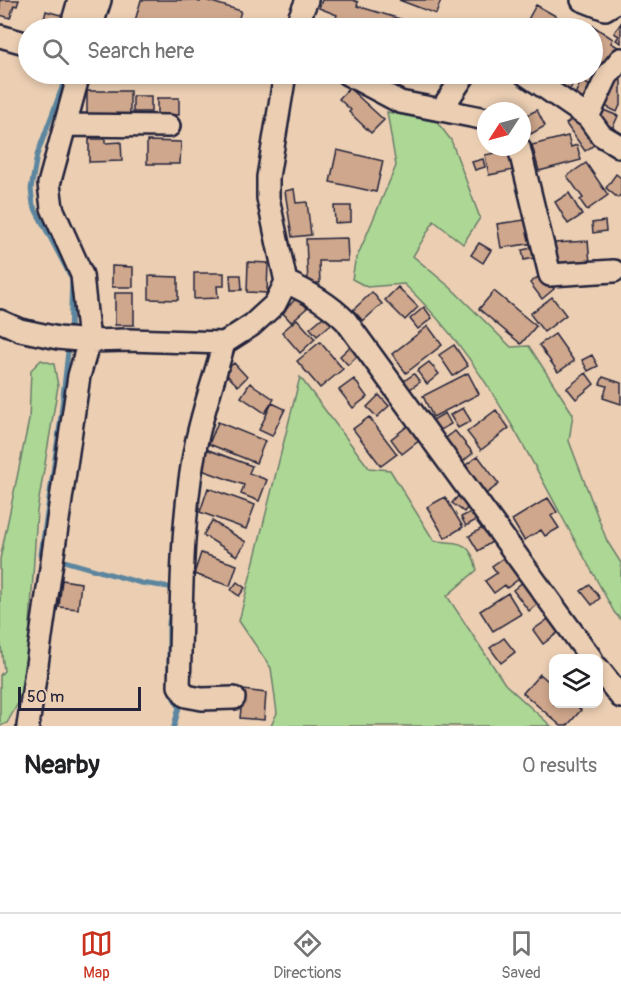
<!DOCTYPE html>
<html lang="en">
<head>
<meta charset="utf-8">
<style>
	:root { --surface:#fff; --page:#f6f6f6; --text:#202124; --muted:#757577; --line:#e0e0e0; --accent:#c8321e }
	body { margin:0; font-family:Pangolin,sans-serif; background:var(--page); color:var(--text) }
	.controls { position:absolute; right:18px; bottom:18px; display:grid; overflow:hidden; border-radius:12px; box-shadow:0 3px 9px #0003 }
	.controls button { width:54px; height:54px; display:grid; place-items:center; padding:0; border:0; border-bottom:2px solid var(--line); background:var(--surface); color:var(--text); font:30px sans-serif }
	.compass { position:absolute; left:477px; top:102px; width:54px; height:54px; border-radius:50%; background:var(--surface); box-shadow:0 3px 9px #0003; rotate:234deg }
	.scale { position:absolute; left:18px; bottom:15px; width:123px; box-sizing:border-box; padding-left:6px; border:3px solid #22223b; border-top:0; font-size:16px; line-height:21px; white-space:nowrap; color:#22223b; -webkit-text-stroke:4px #eccfb3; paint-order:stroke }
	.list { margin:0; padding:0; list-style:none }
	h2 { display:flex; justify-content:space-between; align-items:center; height:78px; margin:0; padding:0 24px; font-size:26px }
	h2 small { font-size:20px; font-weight:400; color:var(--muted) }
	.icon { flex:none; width:33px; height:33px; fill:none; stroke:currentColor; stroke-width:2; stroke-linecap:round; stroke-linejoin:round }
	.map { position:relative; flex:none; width:621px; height:726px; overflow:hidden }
	.search { position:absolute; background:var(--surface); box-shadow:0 3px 9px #0003; left:18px; right:18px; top:18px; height:66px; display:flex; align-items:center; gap:15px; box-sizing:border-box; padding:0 21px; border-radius:33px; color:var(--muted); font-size:22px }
	.sheet { height:186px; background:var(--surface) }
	nav { display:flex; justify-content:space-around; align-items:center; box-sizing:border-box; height:84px; border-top:2px solid var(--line); background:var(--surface); font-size:16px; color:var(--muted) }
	nav a { display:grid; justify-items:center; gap:3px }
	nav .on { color:var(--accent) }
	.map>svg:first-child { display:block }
</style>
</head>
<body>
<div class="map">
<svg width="621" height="726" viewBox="0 0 621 726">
	<rect width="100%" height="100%" fill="#eccfb3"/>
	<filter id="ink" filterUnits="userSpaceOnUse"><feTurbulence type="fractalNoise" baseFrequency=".0167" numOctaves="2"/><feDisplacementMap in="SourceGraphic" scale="12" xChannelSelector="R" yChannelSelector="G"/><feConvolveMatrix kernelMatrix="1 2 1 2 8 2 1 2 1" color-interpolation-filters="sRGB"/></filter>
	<g filter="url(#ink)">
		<!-- green -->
		<path fill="#add794" stroke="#687c68" stroke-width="1.5" d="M 387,112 L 437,122 L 451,140 L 480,218 L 463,244 L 434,221 L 413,256 L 451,288 L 511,347 L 529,346 L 573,414 L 569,441 L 607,541 L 621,563 L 621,620 L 614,612 C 596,578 577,545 559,511 C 516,430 472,347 404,284 L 367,287 L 352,279 L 355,262 L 396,166 Z
			M 41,360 L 54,364 L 58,386 L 37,511 L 26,689 L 7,723 L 0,726 L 0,675 L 4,671 L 0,638 L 0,559 L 29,420 L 31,370 Z
			M 300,377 L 369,468 L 390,470 L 434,541 C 461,543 471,541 477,570 L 447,596 L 505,684 L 551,726 L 271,726 L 277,713 L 271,668 L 239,621 Z"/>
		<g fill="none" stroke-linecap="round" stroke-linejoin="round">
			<!-- stream -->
			<path stroke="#5b869f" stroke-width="5" d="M 67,74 L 37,155 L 31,189 L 33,205 L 72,279 L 70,333
				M 49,556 L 41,554 L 60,424 L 69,342
				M 57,559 L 141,583 L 169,587 L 173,592 L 173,596
				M 169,670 L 169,624 L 171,608
				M 170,686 L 171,693 L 179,707 L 174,726"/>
		</g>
		<!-- building -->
		<path fill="#cfa78c" stroke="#22223b" stroke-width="1.5" d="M 0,0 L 19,0 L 17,6 L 14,5 L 10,18 L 0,15 Z
			M 141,0 L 194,0 L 200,2 L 201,0 L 205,0 L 241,11 L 236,28 L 133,28 Z
			M 322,0 L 353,0 L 358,2 L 357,6 L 407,21 L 405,28 L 333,28 L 337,15 L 319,8 Z
			M 399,0 L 441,0 L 436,14 Z
			M 536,5 L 570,24 L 567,28 L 531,28 L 525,25 Z
			M 46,11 L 64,16 L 61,28 L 42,28 Z
			M 621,23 L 621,43 L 616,40 L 619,36 L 614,33 Z
			M 593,26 L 613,39 L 611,43 L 618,47 L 597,79 L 589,74 L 592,74 L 592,28 L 591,28 Z
			M 548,74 L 568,74 L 576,78 L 569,91 L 546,77 Z
			M 615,78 L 621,80 L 621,103 L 617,112 L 603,105 Z
			M 581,81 L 591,86 L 582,106 L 572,101 Z
			M 349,88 L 384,120 L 371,133 L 349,112 L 351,110 L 339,99 Z
			M 87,91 L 130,91 L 130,115 L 87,114 Z
			M 133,96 L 151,96 L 151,112 L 133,112 Z
			M 157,98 L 179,98 L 179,115 L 157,114 Z
			M 601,109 L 618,116 L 612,129 L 595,121 Z
			M 537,110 L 545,126 L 531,134 L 523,117 Z
			M 577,116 L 597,143 L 585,151 L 566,124 Z
			M 568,136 L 571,147 L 577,145 L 581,160 L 539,171 L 532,145 Z
			M 89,139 L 105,139 L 105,143 L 121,142 L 122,161 L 89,162 Z
			M 147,141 L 181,142 L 180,164 L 147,164 Z
			M 514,149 L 518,169 L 489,175 L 485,155 Z
			M 337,150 L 383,161 L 376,192 L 330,182 Z
			M 483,159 L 485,167 L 475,170 L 472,162 Z
			M 586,163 L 608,195 L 587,210 L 580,200 L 583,198 L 567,176 Z
			M 616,174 L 621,178 L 621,194 L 618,198 L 606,188 Z
			M 294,189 L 296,203 L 307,202 L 311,235 L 292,237 L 285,191 Z
			M 569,193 L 582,215 L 568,224 L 555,202 Z
			M 334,206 L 351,206 L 351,222 L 335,223 Z
			M 531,219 L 534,243 L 501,248 L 497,224 Z
			M 605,221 L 606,231 L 593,233 L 592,223 Z
			M 347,238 L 348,261 L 319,261 L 320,283 L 308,283 L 306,239 Z
			M 588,241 L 590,263 L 555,265 L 554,243 Z
			M 479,243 L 491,250 L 483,263 L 471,255 Z
			M 532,248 L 534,258 L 524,260 L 522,250 Z
			M 248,262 L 268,263 L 267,293 L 247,292 Z
			M 112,266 L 133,267 L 133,287 L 112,287 Z
			M 194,273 L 224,273 L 224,286 L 217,286 L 218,298 L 194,299 Z
			M 542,274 L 554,289 L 542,299 L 530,283 Z
			M 230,275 L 241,275 L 242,290 L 231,290 Z
			M 149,276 L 178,277 L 178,300 L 149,299 Z
			M 398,287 L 418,307 L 405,320 L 385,300 Z
			M 494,291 L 536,326 L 521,344 L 479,309 Z
			M 372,292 L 382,304 L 363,321 L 353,310 Z
			M 115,293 L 134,293 L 134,325 L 115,325 Z
			M 298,297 L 307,308 L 291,322 L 282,312 Z
			M 552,297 L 566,315 L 544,332 L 530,314 Z
			M 424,307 L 432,318 L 418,329 L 410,319 Z
			M 329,312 L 336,320 L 317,336 L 310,328 Z
			M 297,319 L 315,339 L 300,353 L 282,332 Z
			M 428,326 L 442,345 L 406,373 L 392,354 Z
			M 555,334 L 574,361 L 558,372 L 539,345 Z
			M 320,342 L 343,369 L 320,388 L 297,361 Z
			M 354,343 L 362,352 L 348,365 L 340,356 Z
			M 454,345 L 468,366 L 453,376 L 439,355 Z
			M 592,355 L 598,366 L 588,371 L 582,360 Z
			M 429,362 L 439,374 L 427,384 L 417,371 Z
			M 234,363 L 247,377 L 238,386 L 224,372 Z
			M 468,373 L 479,394 L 433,417 L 423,396 Z
			M 586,373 L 594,384 L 576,399 L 567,388 Z
			M 414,374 L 420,382 L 407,391 L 401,383 Z
			M 603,377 L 621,383 L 621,404 L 603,398 L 607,386 L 600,384 Z
			M 354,379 L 367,397 L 353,408 L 339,390 Z
			M 250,383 L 274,399 L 265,413 L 241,397 Z
			M 379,395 L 389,406 L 377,417 L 367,407 Z
			M 272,403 L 285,409 L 272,436 L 259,430 Z
			M 463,408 L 471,421 L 458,428 L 450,415 Z
			M 496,410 L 509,428 L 481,450 L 467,432 Z
			M 445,413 L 451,424 L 437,432 L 431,421 Z
			M 369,417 L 397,454 L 381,466 L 353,429 Z
			M 414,421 L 425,436 L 402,454 L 391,439 Z
			M 218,422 L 265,441 L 256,463 L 209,444 Z
			M 455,431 L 473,453 L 460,464 L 442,441 Z
			M 206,449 L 252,466 L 249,473 L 267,480 L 259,501 L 241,494 L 244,485 L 199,469 Z
			M 478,456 L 499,484 L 483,496 L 462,468 Z
			M 208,488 L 255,505 L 246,529 L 200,512 Z
			M 459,495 L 470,504 L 464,512 L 452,503 Z
			M 445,497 L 463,527 L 445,538 L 427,507 Z
			M 548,498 L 557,512 L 551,516 L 559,528 L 545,536 L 541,530 L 524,540 L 512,520 Z
			M 479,508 L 483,516 L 466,526 L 461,517 Z
			M 212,521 L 246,542 L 237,556 L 203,535 Z
			M 489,524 L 498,538 L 478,551 L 469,536 Z
			M 201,553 L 237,565 L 230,586 L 194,574 Z
			M 509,554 L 524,575 L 507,588 L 505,585 L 494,593 L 485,581 L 497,573 L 492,566 Z
			M 62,580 L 81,583 L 78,609 L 59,607 Z
			M 525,580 L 541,601 L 529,611 L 513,590 Z
			M 237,582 L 245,588 L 239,596 L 231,590 Z
			M 590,585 L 600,598 L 592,605 L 581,591 Z
			M 508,593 L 521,614 L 493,631 L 480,611 Z
			M 554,615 L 564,628 L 543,644 L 533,630 Z
			M 504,638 L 515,652 L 501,663 L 490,648 Z
			M 540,674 L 554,686 L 554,704 L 574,704 L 581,710 L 567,726 L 561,726 L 523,693 Z
			M 243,690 L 266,693 L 264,720 L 240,718 Z"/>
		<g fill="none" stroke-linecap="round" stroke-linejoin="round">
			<defs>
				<path id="minor" d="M 582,0 L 605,9 L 620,0
					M 71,28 L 79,0
					M 91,28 L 100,0
					M 295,28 L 307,0
					M 0,36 L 28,44
					M 347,74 L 400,102 L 441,110 L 465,74
					M 525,74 L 588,117 L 601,135 L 621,147
					M 441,110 L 486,119
					M 588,117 L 607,76 L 621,59
					M 65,125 L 169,126
					M 519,147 L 550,275 L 614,271
					M 286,282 C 309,292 329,304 346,321 L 591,658
					M 0,321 L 20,330 L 58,338 L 89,341 L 128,340 L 224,343 L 252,325 L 275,304 L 286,282 L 268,198 L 268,177 L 285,74
					M 224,343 C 215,376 203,410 196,444 C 180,524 182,606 179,686 L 186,696 L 202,699 L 234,698
					M 598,668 L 621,697
					M 28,726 L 79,376 L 89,341 L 82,275 L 52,208 L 49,184 L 79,74"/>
			</defs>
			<!-- minor casing -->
			<use href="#minor" stroke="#22223b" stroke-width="26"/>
			<!-- minor -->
			<use href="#minor" stroke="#eccfb3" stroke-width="21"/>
		</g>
	</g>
</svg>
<div class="controls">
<button><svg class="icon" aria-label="layers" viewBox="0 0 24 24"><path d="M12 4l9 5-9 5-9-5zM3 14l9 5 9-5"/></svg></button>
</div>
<svg class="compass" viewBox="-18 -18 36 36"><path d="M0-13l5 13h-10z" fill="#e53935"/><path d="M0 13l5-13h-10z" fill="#757577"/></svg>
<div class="scale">50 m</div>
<div class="search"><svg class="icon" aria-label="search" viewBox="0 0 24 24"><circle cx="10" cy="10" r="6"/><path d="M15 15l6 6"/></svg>Search here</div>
</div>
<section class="sheet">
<h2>Nearby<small>0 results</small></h2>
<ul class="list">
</ul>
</section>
<nav>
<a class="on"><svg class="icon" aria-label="map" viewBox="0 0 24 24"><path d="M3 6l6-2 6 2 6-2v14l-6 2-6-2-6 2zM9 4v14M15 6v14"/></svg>Map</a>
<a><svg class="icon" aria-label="directions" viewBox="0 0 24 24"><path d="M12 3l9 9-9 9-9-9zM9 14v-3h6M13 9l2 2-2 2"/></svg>Directions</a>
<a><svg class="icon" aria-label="saved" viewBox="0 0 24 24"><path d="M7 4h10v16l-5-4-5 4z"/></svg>Saved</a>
</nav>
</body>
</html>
